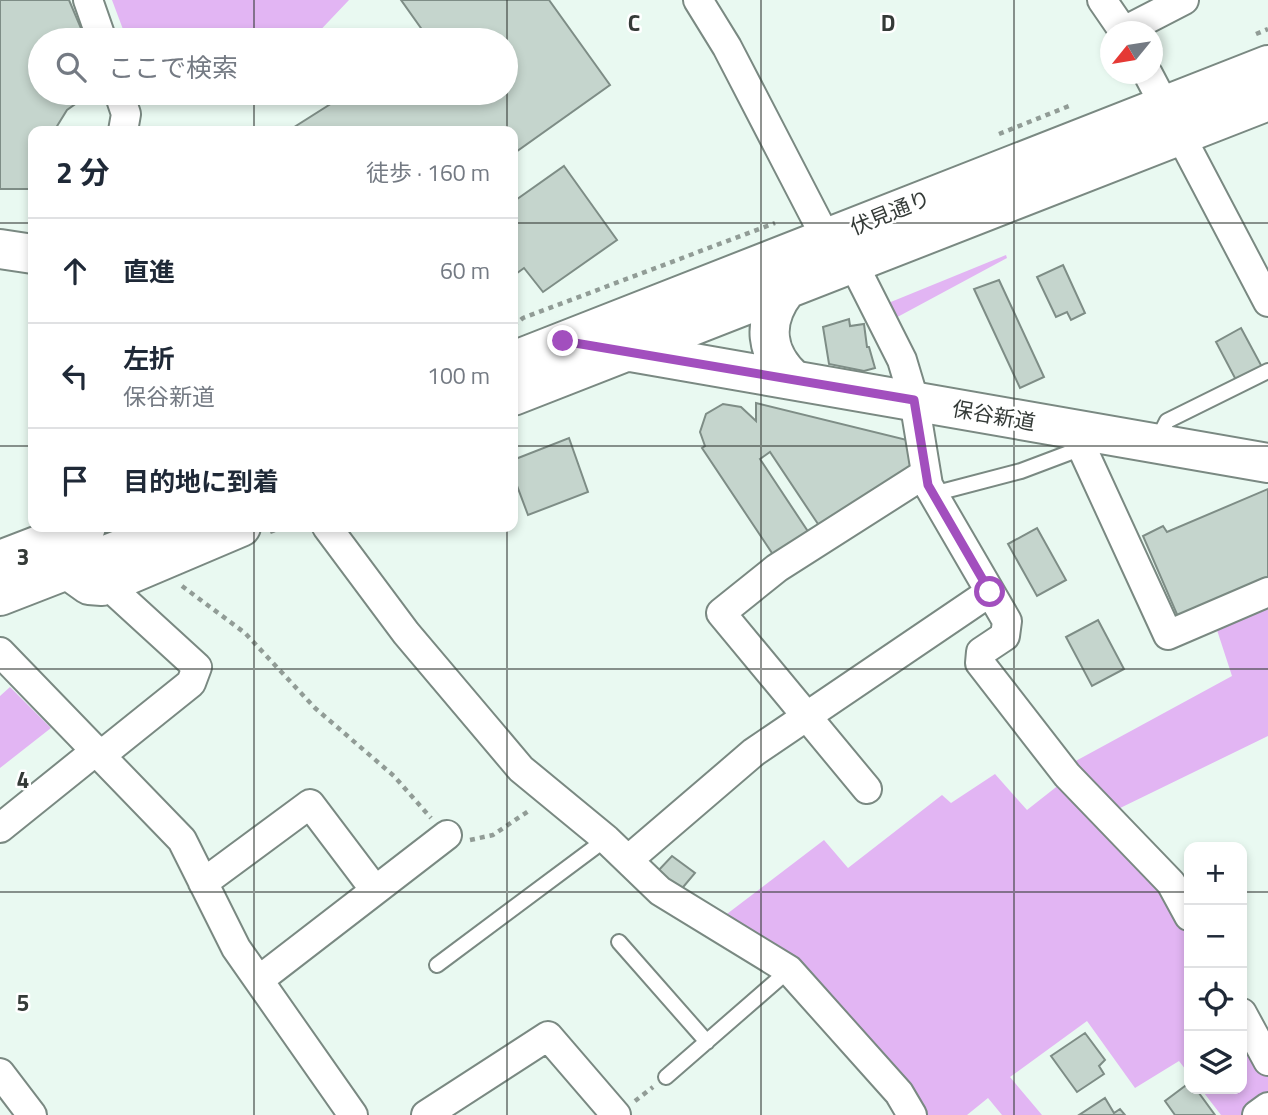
<!DOCTYPE html>
<html lang="ja">
<head>
<meta charset="utf-8">
<style>
	:root { --surface:#fff; --page:#f6f6f7; --text:#1f2937; --muted:#747a83; --line:#e0e1e3 }
	body { margin:0; font-family:"Titillium Web","Noto Sans JP",sans-serif; background:var(--page); color:var(--text) }
	.controls { position:absolute; right:21px; bottom:21px; display:grid; overflow:hidden; border-radius:14px; box-shadow:0 4px 10px #0003 }
	.controls button { width:63px; height:63px; display:grid; place-items:center; padding:0; border:0; border-bottom:2px solid var(--line); background:var(--surface); color:var(--text); font:35px sans-serif }
	.compass { position:absolute; left:1100px; top:21px; width:63px; height:63px; border-radius:50%; background:var(--surface); box-shadow:0 4px 10px #0003; rotate:240deg }
	.stop { position:absolute; width:21px; height:21px; margin:-16px; border:5px solid #a24fbe; border-radius:50%; background:#fff }
	.stop.end { background:#a24fbe; border-color:#fff; box-shadow:0 2px 7px #0008 }
	.list { margin:0; padding:0; list-style:none }
	h2 { display:flex; justify-content:space-between; align-items:center; height:91px; margin:0; padding:0 28px; font-size:30px }
	h2 small { font-size:23px; font-weight:400; color:var(--muted) }
	.list li { display:grid; grid-template-columns:46px 1fr auto; gap:21px; align-items:center; box-sizing:border-box; height:105px; padding:0 28px; border-top:2px solid var(--line) }
	.list b { display:block; font-size:26px; white-space:nowrap }
	.list p { margin:0; font-size:23px; white-space:nowrap; color:var(--muted) }
	.list em { font-size:23px; font-style:normal; color:var(--muted) }
	.icon { flex:none; width:38px; height:38px; fill:none; stroke:currentColor; stroke-width:2; stroke-linecap:round; stroke-linejoin:round }
	.map { position:relative; flex:none; width:1268px; height:1115px; overflow:hidden }
	.search { position:absolute; background:var(--surface); box-shadow:0 4px 10px #0003; left:28px; top:28px; width:490px; height:77px; display:flex; align-items:center; gap:18px; box-sizing:border-box; padding:0 24px; border-radius:38px; color:var(--muted); font-size:26px }
	.panel { position:absolute; background:var(--surface); box-shadow:0 4px 10px #0003; left:28px; top:126px; width:490px; height:406px; border-radius:14px }
	.map>svg:first-child { display:block }
</style>
</head>
<body>
<div class="map">
<svg width="1268" height="1115" viewBox="0 0 1268 1115">
	<rect width="100%" height="100%" fill="#e9f9f1"/>
	<!-- green -->
	<path fill="#e2b5f3" d="M 112,0 L 349,0 L 311,40 L 127,40 Z
		M 1006,255 L 1007,258 L 890,321 L 881,306 Z
		M 1268,606 L 1268,736 L 1114,811 L 1072,763 L 1232,676 L 1216,627 Z
		M 10,687 L 51,728 L 0,768 L 0,696 Z
		M 995,774 L 1027,810 L 1060,784 L 1166,892 L 1189,933 L 1189,1074 L 1179,1061 L 1135,1088 L 1087,1021 L 1010,1077 L 1042,1115 L 1002,1115 L 988,1098 L 967,1115 L 922,1115 L 719,920 L 824,840 L 848,868 L 942,795 L 951,803 Z
		M 1242,1028 L 1268,1075 L 1268,1096 L 1241,1115 L 1221,1115 L 1201,1089 L 1242,1089 Z"/>
	<!-- building -->
	<path fill="#c5d5cd" stroke="#7e8d86" stroke-width="2" d="M 0,0 L 69,0 L 86,40 L 40,40 L 40,93 L 91,93 L 67,110 L 54,131 L 33,131 L 33,189 L 0,189 Z
		M 401,0 L 549,0 L 610,85 L 513,154 L 513,131 L 288,131 L 348,93 L 506,93 L 506,40 L 409,40 L 423,31 Z
		M 564,166 L 617,240 L 543,292 L 524,268 L 513,276 L 513,202 Z
		M 1063,265 L 1085,313 L 1071,320 L 1067,312 L 1056,317 L 1037,277 Z
		M 999,280 L 1044,377 L 1020,388 L 974,289 Z
		M 849,319 L 850,326 L 864,324 L 867,347 L 869,347 L 875,368 L 864,371 L 829,364 L 823,327 Z
		M 1241,328 L 1262,367 L 1236,380 L 1216,342 Z
		M 756,403 L 907,440 L 911,471 L 820,527 L 770,452 L 760,459 L 809,533 L 774,556 L 702,448 L 705,446 L 700,432 L 706,414 L 723,404 L 741,407 L 756,421 Z
		M 569,438 L 588,492 L 528,515 L 513,475 L 513,460 Z
		M 1268,489 L 1268,580 L 1179,619 L 1143,536 L 1163,526 L 1167,532 Z
		M 1037,528 L 1066,580 L 1037,596 L 1008,544 Z
		M 1098,620 L 1124,669 L 1092,686 L 1066,637 Z
		M 672,856 L 695,873 L 679,892 L 657,872 Z
		M 1085,1033 L 1105,1060 L 1099,1066 L 1104,1074 L 1077,1092 L 1051,1056 Z
		M 1189,1083 L 1189,1089 L 1196,1089 L 1215,1115 L 1175,1115 L 1165,1101 Z
		M 1105,1098 L 1114,1113 L 1120,1109 L 1125,1115 L 1079,1115 Z"/>
	<g fill="none" stroke-linecap="round" stroke-linejoin="round">
		<defs>
			<path id="lane" d="M 1157,441 L 1167,421 L 1268,371
				M 933,494 L 1021,471 L 1082,448
				M 619,942 L 707,1042
				M 437,965 L 606,839
				M 666,1077 L 789,970"/>
			<path id="street" d="M 88,0 L 102,40
				M 698,0 L 727,47 L 826,238
				M 1102,0 L 1124,32
				M 1124,31 L 1184,0
				M 1148,74 L 1268,302
				M 119,93 L 126,114 L 123,131
				M 853,263 L 902,360 L 914,400 L 928,485 L 1007,621 L 1005,636 L 981,652 L 980,663 L 1067,775 L 1171,883 L 1189,916
				M 1085,432 L 1082,448 L 1168,635 L 1268,592
				M 327,527 L 406,633 L 521,769 L 606,839 L 660,891 L 789,970 L 899,1093 L 912,1115
				M 0,652 L 182,840 L 236,948 L 353,1115
				M 867,789 L 721,613 L 777,568 L 926,473
				M 0,828 L 87,758 L 110,748 L 191,683 L 197,667 L 115,592 L 102,586
				M 628,860 L 754,752 L 990,592
				M 203,883 L 310,804 L 375,890
				M 259,980 L 447,835
				M 1242,1013 L 1268,1061
				M 0,1073 L 32,1115
				M 426,1115 L 548,1036 L 616,1115
				M 1257,1115 L 1268,1107"/>
			<path id="secondary" d="M 0,249 L 33,254
				M 786,290 C 761,322 765,354 794,380
				M 625,351 L 1268,463
				M 513,361 L 1268,65
				M 513,396 L 1268,101
				M 0,560 L 86,527
				M 68,570 L 89,585 L 102,586 L 241,527
				M 0,596 L 178,527"/>
		</defs>
		<!-- lane casing -->
		<use href="#lane" stroke="#7a8982" stroke-width="18"/>
		<!-- street casing -->
		<use href="#street" stroke="#7a8982" stroke-width="32"/>
		<!-- secondary casing -->
		<use href="#secondary" stroke="#7a8982" stroke-width="42"/>
		<!-- path -->
		<path stroke="#919c96" stroke-width="4.5" stroke-dasharray="5 5" stroke-linecap="butt" d="M 1256,34 L 1268,29
			M 999,134 L 1069,106
			M 513,326 L 523,318 L 775,223
			M 270,532 L 282,527
			M 182,586 L 245,633 L 315,708 L 394,776 L 431,818
			M 470,840 L 493,835 L 530,810
			M 635,1101 L 653,1087"/>
		<!-- lane -->
		<use href="#lane" stroke="#fff" stroke-width="14"/>
		<!-- street -->
		<use href="#street" stroke="#fff" stroke-width="28"/>
		<!-- secondary -->
		<use href="#secondary" stroke="#fff" stroke-width="38"/>
	</g>
	<g fill="none" stroke-linecap="round" stroke-linejoin="round">
		<!-- route -->
		<path stroke="#a24fbe" stroke-width="9" d="M 563,341 L 914,400 L 928,485 L 990,592"/>
	</g>
	<!-- grid -->
	<path fill="none" stroke="#343a37" stroke-width="2" stroke-opacity="0.55" d="M 254,0 L 254,40M 507,0 L 507,131M 761,0 L 761,1115M 1014,0 L 1014,1115M 254,93 L 254,131M 0,223 L 33,223M 513,223 L 1268,223M 0,446 L 33,446M 513,446 L 1268,446M 254,527 L 254,1115M 507,527 L 507,1115M 0,669 L 1268,669M 0,892 L 1189,892M 1242,892 L 1268,892"/>
	<g text-anchor="middle" dominant-baseline="central" stroke-width="5" stroke-linejoin="round" paint-order="stroke">
		<!-- street labels -->
		<g font-size="21" fill="#343a37" stroke="#fff">
			<text transform="translate(890 212) rotate(-22)">伏見通り</text>
			<text transform="translate(994 415) rotate(10)">保谷新道</text>
		</g>
	</g>
	<g font-size="23" text-anchor="middle" font-weight="bold" fill="#343a37" stroke="#fff" stroke-width="5" stroke-linejoin="round" paint-order="stroke">
		<text x="634" y="31">C</text>
		<text x="888" y="31">D</text>
		<text x="23" y="565">3</text>
		<text x="23" y="788">4</text>
		<text x="23" y="1011">5</text>
	</g>
</svg>
<div class="controls">
<button>+</button>
<button>−</button>
<button><svg class="icon" aria-label="locate" viewBox="0 0 24 24"><circle cx="12" cy="12" r="6"/><path d="M12 2v4M12 18v4M2 12h4M18 12h4"/></svg></button>
<button><svg class="icon" aria-label="layers" viewBox="0 0 24 24"><path d="M12 4l9 5-9 5-9-5zM3 14l9 5 9-5"/></svg></button>
</div>
<svg class="compass" viewBox="-18 -18 36 36"><path d="M0-13l5 13h-10z" fill="#e53935"/><path d="M0 13l5-13h-10z" fill="#747a83"/></svg>
<div class="stop" style="left:990px;top:592px"></div>
<div class="stop end" style="left:563px;top:341px"></div>
<div class="search"><svg class="icon" aria-label="search" viewBox="0 0 24 24"><circle cx="10" cy="10" r="6"/><path d="M15 15l6 6"/></svg>ここで検索</div>
<section class="panel">
<h2>2 分<small>徒歩 · 160 m</small></h2>
<ul class="list">
<li><svg class="icon" aria-label="ahead" viewBox="0 0 24 24"><path d="M12 20V5M6 11l6-6 6 6"/></svg><div><b>直進</b></div><em>60 m</em></li>
<li><svg class="icon" aria-label="left" viewBox="0 0 24 24"><path d="M17 20v-9H6M10 6l-5 5 5 5"/></svg><div><b>左折</b><p>保谷新道</p></div><em>100 m</em></li>
<li><svg class="icon" aria-label="arrive" viewBox="0 0 24 24"><path d="M6 21V4h12l-3 4 3 4H6"/></svg><div><b>目的地に到着</b></div></li>
</ul>
</section>
</div>
</body>
</html>
